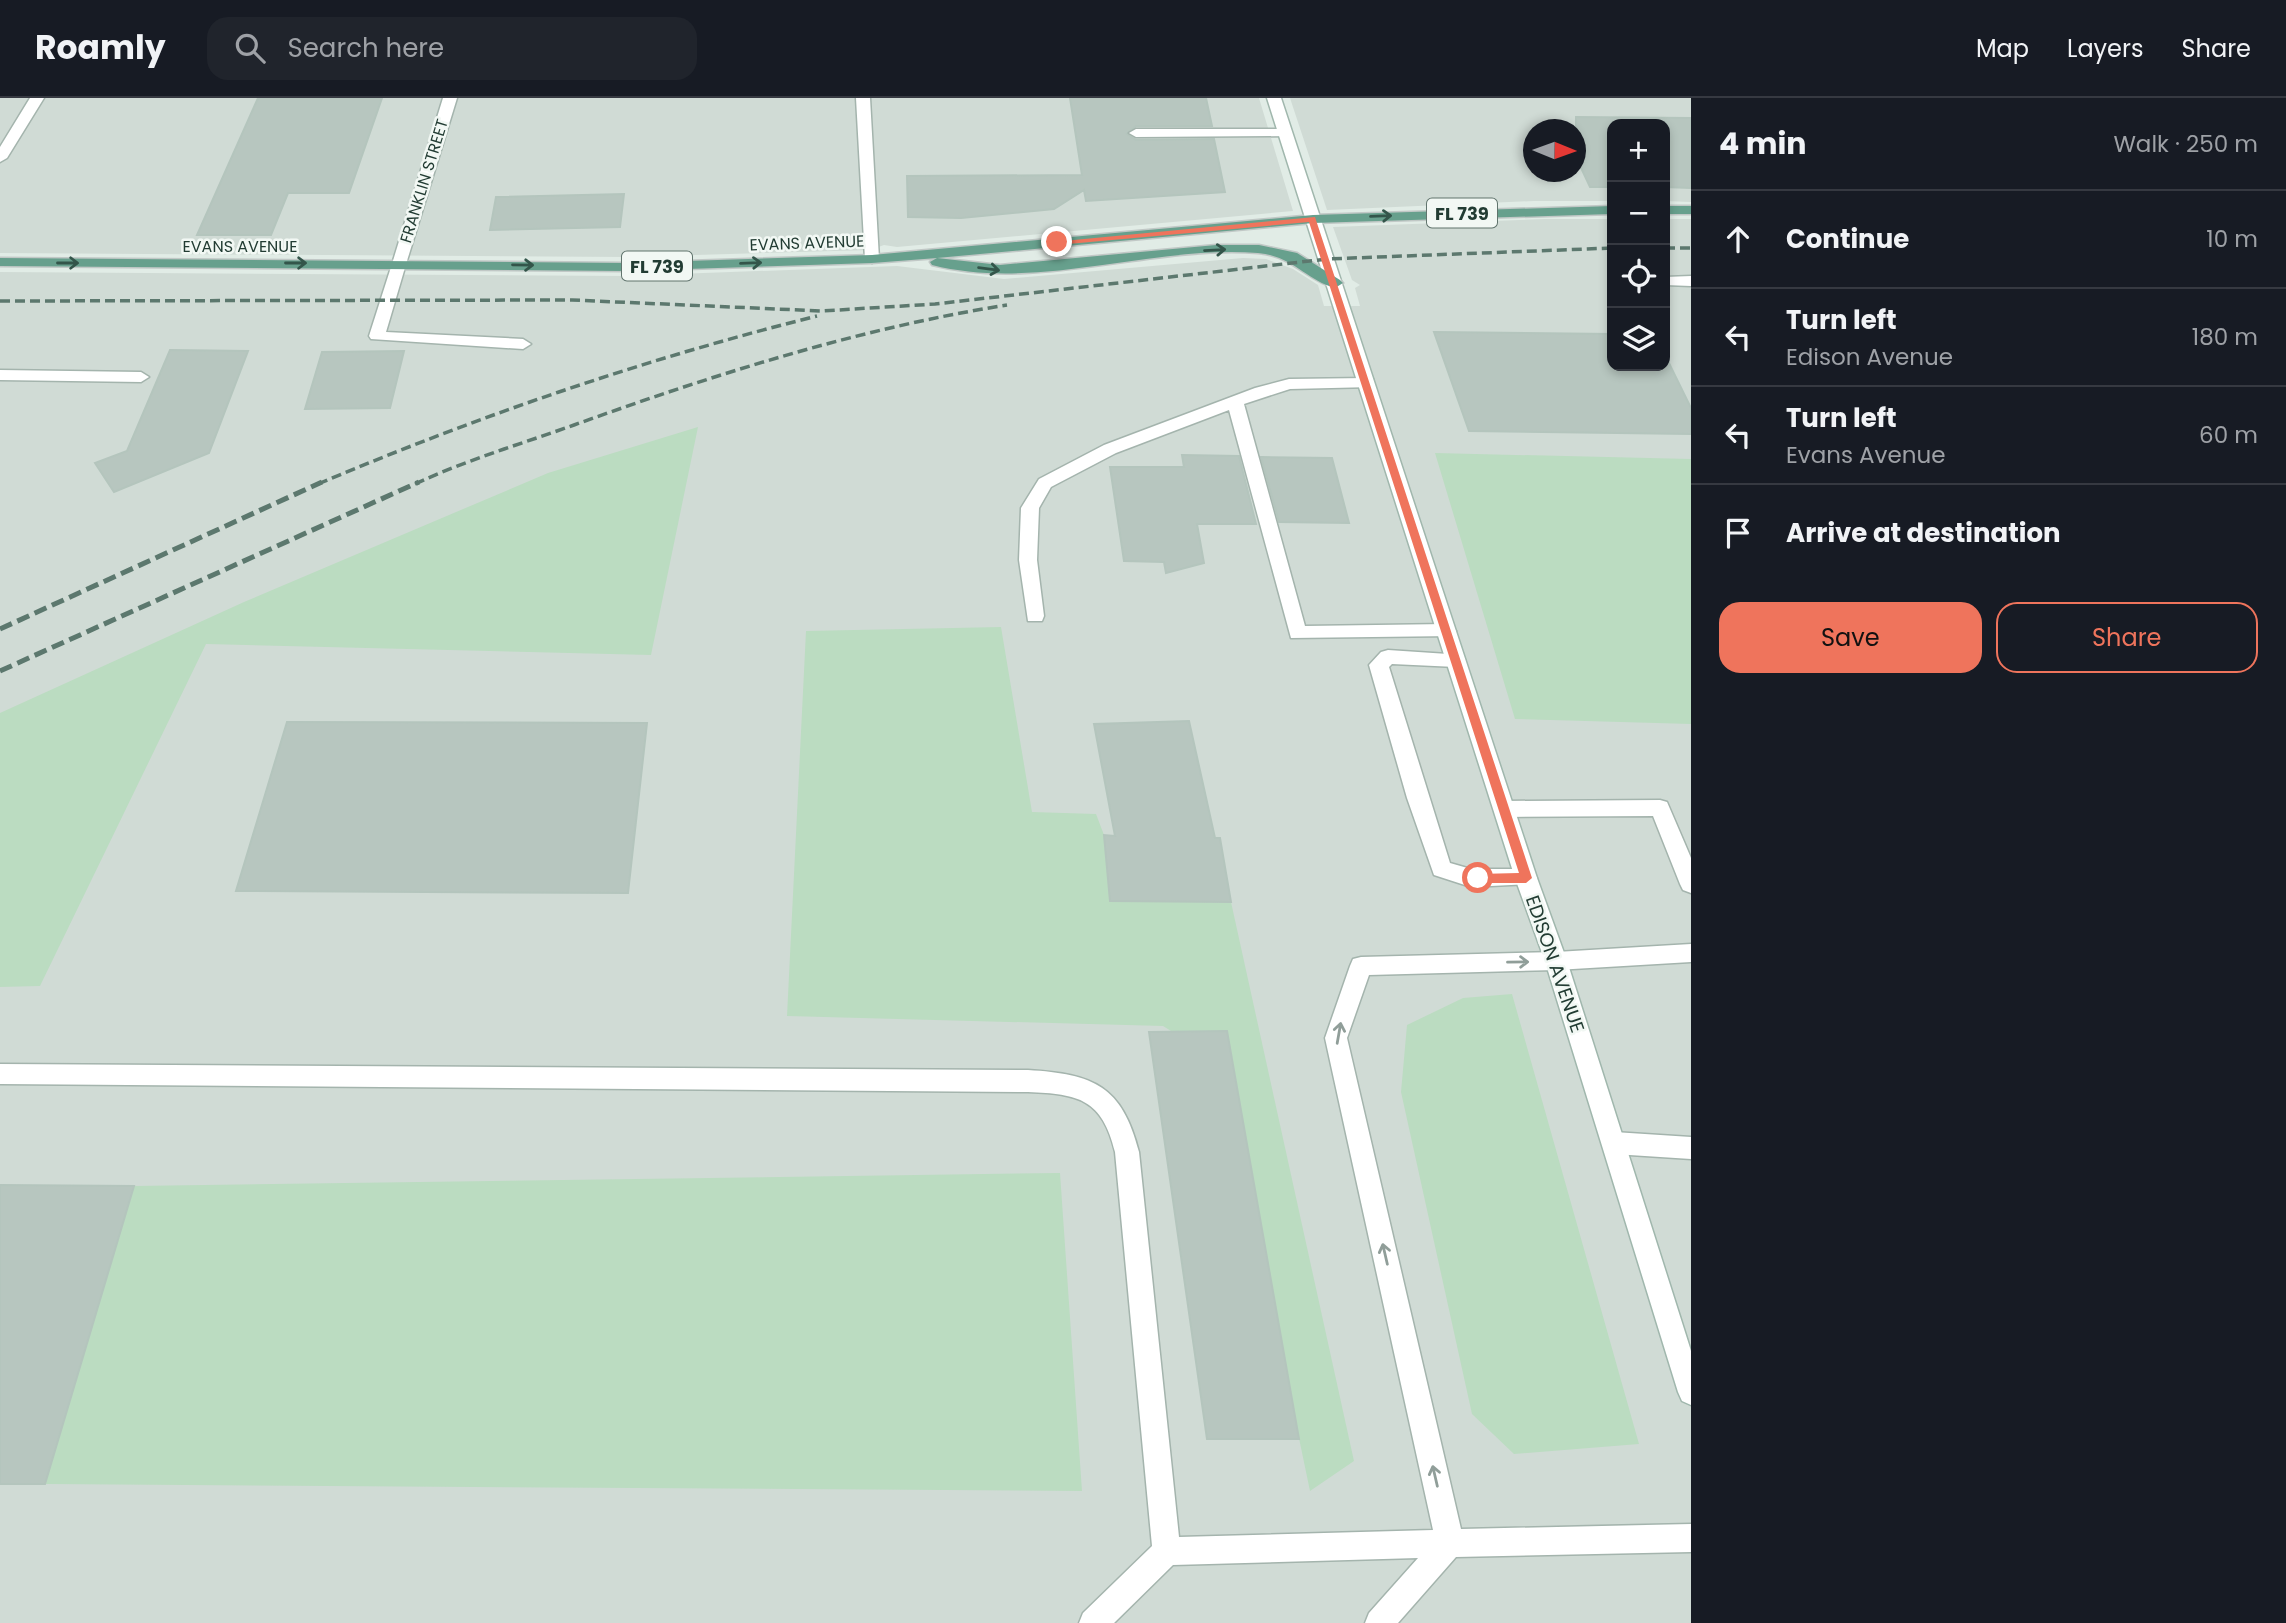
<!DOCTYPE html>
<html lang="en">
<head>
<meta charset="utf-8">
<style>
	:root { --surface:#171b24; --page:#20242c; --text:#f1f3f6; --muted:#9ea1a6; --line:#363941; --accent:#ef745c }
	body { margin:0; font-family:Poppins,sans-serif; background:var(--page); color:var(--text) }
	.controls { position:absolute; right:21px; top:21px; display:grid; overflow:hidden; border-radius:14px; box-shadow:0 4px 10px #0003 }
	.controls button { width:63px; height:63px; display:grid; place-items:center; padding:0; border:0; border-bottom:2px solid var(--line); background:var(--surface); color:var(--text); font:35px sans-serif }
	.compass { position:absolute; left:1523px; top:21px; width:63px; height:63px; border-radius:50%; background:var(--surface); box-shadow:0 4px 10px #0003; rotate:91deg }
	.stop { position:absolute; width:21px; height:21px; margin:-16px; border:5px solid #ef745c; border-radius:50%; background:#fff }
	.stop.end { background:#ef745c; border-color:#fff; box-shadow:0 2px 7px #0008 }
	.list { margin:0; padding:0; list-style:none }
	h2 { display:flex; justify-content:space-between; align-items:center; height:91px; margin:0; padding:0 28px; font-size:30px }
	h2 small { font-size:23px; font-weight:400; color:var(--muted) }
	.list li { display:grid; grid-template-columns:46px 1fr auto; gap:21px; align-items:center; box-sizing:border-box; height:98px; padding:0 28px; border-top:2px solid var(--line) }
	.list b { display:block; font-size:26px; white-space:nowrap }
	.list p { margin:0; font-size:23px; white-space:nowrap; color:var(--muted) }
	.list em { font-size:23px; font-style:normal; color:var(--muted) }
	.actions { display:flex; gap:14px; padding:21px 28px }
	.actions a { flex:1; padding:16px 0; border:2px solid var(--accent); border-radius:21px; text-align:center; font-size:24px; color:var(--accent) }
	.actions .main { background:var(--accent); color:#111 }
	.icon { flex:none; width:38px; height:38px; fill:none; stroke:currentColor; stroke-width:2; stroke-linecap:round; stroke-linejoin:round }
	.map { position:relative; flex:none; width:1691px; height:1525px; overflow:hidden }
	header { display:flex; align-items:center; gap:42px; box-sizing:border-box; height:98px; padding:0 35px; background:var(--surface); border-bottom:2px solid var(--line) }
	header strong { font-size:33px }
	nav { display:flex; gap:38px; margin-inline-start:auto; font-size:24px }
	.search { width:490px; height:63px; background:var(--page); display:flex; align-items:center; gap:18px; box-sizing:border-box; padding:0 24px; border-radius:21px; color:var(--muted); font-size:26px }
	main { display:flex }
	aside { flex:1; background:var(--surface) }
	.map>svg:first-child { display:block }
</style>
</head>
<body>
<header>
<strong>Roamly</strong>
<div class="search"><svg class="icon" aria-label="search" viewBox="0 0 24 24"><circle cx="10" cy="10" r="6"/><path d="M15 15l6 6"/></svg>Search here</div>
<nav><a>Map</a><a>Layers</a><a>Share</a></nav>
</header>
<main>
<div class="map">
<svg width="1691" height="1525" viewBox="0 0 1691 1525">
	<rect width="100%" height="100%" fill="#e1ece6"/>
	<!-- built -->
	<path fill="#d0dbd5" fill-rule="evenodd" d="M 0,0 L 1259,0 L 1293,113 L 897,149 L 884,147 L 870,152 L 626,159 L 0,155 Z
		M 1290,0 L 1691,0 L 1691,104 L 1665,103 L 1665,26 L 1612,26 L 1612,103 L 1534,103 L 1327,112 ZM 1534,32 L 1576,32 L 1576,74 L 1534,74 Z
		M 1545,121 L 1612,121 L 1612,268 L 1665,268 L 1665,121 L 1691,121 L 1691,1525 L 0,1525 L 0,174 L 623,178 L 897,168 L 1004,181 L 1243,160 L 1266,161 L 1293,171 L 1318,187 L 1324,208 L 1360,208 L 1355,190 L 1360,187 L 1352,182 L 1333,129 Z"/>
	<!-- green -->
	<path fill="#bbdcc1" d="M 698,329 L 651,557 L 206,546 L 40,888 L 0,889 L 0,615 L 244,504 L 548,375 Z
		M 1435,355 L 1691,361 L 1691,626 L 1515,621 Z
		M 1001,529 L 1032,714 L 1096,716 L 1104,737 L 1111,803 L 1231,804 L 1354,1363 L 1310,1393 L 1230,1009 L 1213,959 L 1163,928 L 787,918 L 806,533 Z
		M 1512,896 L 1639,1346 L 1514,1356 L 1472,1316 L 1401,994 L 1407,927 L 1463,900 Z
		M 1060,1075 L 1082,1393 L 45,1386 L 134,1088 Z"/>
	<!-- building -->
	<path fill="#b7c6bf" stroke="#b4c5bd" stroke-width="2" d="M 258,0 L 382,0 L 349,95 L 288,95 L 271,137 L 197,137 Z
		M 1070,0 L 1206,0 L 1212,28 L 1136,28 L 1127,36 L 1136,42 L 1214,41 L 1225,94 L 1086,103 L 1084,92 L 1054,111 L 961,120 L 908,119 L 907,78 L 1082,77 Z
		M 1576,19 L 1691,20 L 1691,90 L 1665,89 L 1665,26 L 1612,26 L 1612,89 L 1590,89 L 1576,59 Z
		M 624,96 L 620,129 L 490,132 L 496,99 Z
		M 1434,234 L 1612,236 L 1612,268 L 1665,268 L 1665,257 L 1691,310 L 1691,336 L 1469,333 Z
		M 170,252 L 248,253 L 209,355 L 114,394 L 95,365 L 127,353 Z
		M 404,253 L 390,310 L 305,311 L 322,254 Z
		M 1182,357 L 1239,358 L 1256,426 L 1197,426 L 1204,465 L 1166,475 L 1164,464 L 1124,463 L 1110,369 L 1184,369 Z
		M 1261,359 L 1332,360 L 1349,425 L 1279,424 Z
		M 1189,623 L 1215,740 L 1220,740 L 1231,804 L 1110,803 L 1104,737 L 1115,738 L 1094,626 Z
		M 287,624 L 647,625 L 628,795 L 236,793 Z
		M 1227,933 L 1299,1341 L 1207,1341 L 1149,934 Z
		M 0,1087 L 134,1088 L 45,1386 L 0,1386 Z"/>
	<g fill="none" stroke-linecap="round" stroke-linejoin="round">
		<defs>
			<path id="lane" d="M 1285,31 L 1290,32 L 1290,38 L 1136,39 L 1129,35 L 1136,31 Z
				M 399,162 L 406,166 L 386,234 L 523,241 L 531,246 L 523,251 L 371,241 L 369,238 L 392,166 Z
				M 0,272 L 141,274 L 149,279 L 141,284 L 0,282 Z
				M 1367,280 L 1373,281 L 1373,289 L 1290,291 L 1244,306 L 1305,528 L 1447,526 L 1456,533 L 1454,538 L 1291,540 L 1229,312 L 1116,355 L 1051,389 L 1039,410 L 1037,462 L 1044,518 L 1042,523 L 1028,523 L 1019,462 L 1021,410 L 1039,381 L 1104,347 L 1255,290 L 1289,281 Z
				M 1388,552 L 1463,557 L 1465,562 L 1456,569 L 1392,566 L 1389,569 L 1450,765 L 1471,771 L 1526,771 L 1533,774 L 1537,780 L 1533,786 L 1471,789 L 1434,777 L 1407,700 L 1369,567 L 1381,554 Z
				M 1660,702 L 1667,704 L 1691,760 L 1691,795 L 1683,792 L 1680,786 L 1653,718 L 1505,719 L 1498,717 L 1495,711 L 1498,705 L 1505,703 Z
				M 1691,846 L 1691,864 L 1556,872 L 1369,877 L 1347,940 L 1461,1431 L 1691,1426 L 1691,1454 L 1456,1459 L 1398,1525 L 1365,1525 L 1369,1515 L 1418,1460 L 1173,1467 L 1114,1525 L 1079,1525 L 1083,1515 L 1152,1448 L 1115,1054 C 1102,1001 1079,996 1028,994 L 0,986 L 0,966 L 1028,972 C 1094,976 1122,988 1139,1054 L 1179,1439 L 1433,1432 L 1325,940 L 1350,868 L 1353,861 L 1361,859 L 1556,854 Z"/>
			<path id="street" d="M 30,0 L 44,0 L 7,60 L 0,64 L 0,49 Z
				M 443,0 L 457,0 L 406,166 L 404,169 L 394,169 L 392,166 Z
				M 856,0 L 870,0 L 879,161 L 872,165 L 865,161 Z
				M 1691,178 L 1691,188 L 1665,187 L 1665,179 Z
				M 1614,1034 L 1691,1039 L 1691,1061 L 1614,1056 L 1606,1053 L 1602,1045 L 1606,1037 Z"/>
			<path id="secondary" d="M 1267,0 L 1281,0 L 1537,780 L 1567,863 L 1691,1253 L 1691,1307 L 1682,1303 L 1678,1294 L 1545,863 L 1515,780 Z"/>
			<path id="primary" d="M 1612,108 L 1612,116 L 1313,125 L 937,160 L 1000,167 L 1216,147 L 1259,147 L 1297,155 L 1340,182 L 1343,185 L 1335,190 C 1306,182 1293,158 1258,155 C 1149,147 1039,194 932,167 L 930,164 L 937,160 L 872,165 L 625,173 L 0,168 L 0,160 L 625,165 L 872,157 L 1313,117 Z
				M 1665,108 L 1691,108 L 1691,116 L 1665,116 Z"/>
		</defs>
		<!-- lane casing -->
		<use href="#lane" stroke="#a4b4ad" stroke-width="3"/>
		<!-- street casing -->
		<use href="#street" stroke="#a4b4ad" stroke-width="3"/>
		<!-- secondary casing -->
		<use href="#secondary" stroke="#a0b7ad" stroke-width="3"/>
		<!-- primary casing -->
		<use href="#primary" stroke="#c1c8c6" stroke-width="3"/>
		<!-- lane -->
		<use href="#lane" fill="#fff" fill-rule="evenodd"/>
		<!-- street -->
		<use href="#street" fill="#fff" fill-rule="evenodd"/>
		<!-- secondary -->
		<use href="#secondary" fill="#fff" fill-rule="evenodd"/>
		<!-- primary -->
		<use href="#primary" fill="#67a08d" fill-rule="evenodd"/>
		<!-- rail-far1 -->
		<path stroke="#5c786e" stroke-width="3.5" stroke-dasharray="10 5" stroke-linecap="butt" d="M 1665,150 L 1691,150
			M 0,203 L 572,202 L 822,213 L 935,206 L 1327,161 L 1612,150
			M 318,386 C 481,317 645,261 817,218
			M 415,386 C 466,362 521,346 574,327 C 713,277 860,230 1007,207"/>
		<!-- rail -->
		<path stroke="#5c786e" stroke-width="5" stroke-dasharray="13 6" stroke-linecap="butt" d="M 0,531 L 322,384
			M 0,573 L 419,384"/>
	</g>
	<!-- one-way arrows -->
	<defs><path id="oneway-shaft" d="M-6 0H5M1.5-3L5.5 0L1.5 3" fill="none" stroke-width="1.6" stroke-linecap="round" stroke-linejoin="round" transform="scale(1.75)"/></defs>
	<g stroke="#33554a">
		<use href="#oneway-shaft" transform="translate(1381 118) rotate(-2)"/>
		<use href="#oneway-shaft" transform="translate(1215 152) rotate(-3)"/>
		<use href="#oneway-shaft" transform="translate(68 165)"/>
		<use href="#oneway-shaft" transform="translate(296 165)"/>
		<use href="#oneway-shaft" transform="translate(751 165) rotate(-2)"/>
		<use href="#oneway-shaft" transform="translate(523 167) rotate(1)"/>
		<use href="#oneway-shaft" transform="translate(989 171) rotate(7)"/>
	</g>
	<g stroke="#909e99">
		<use href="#oneway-shaft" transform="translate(1518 864) rotate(-1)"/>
		<use href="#oneway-shaft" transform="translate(1339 935) rotate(-80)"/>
		<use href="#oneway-shaft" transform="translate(1385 1156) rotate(-103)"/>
		<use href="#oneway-shaft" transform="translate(1435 1378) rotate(-103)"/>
	</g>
	<!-- route -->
	<path fill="#ef745c" d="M 1315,119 L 1532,780 L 1526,785 L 1478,785 L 1472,780 L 1478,776 L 1519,775 L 1309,124 L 1057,147 L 1053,144 Z"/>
	<g text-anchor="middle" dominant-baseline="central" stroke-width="5" stroke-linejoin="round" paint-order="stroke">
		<!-- far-street labels -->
		<g font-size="16" fill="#223c33" stroke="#f2f8f4">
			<text transform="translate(424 83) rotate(-73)">FRANKLIN STREET</text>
			<text transform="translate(807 145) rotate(-2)">EVANS AVENUE</text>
			<text x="240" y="148">EVANS AVENUE</text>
		</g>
		<!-- shield labels -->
		<g fill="#f2f8f4" stroke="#60746d" stroke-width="2">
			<rect x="1427" y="100.5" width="70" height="29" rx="5"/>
			<rect x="622" y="153.5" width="70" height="29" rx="5"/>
		</g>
		<g font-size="18" font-weight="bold" fill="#223c33">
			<text x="1462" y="115">FL 739</text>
			<text x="657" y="168">FL 739</text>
		</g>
		<!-- street labels -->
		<g font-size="19" fill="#223c33" stroke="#f2f8f4">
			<text transform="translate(1555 866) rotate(71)">EDISON AVENUE</text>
		</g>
	</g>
</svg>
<div class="controls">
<button>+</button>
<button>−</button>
<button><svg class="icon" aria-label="locate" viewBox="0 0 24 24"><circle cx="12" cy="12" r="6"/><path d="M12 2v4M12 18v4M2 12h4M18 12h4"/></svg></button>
<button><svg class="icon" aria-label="layers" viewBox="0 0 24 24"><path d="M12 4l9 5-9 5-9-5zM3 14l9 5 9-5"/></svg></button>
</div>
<svg class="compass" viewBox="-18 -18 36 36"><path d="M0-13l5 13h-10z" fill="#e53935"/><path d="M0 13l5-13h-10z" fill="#9ea1a6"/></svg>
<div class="stop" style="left:1478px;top:780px"></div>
<div class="stop end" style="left:1057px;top:144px"></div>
</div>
<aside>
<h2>4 min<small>Walk · 250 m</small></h2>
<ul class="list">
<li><svg class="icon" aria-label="ahead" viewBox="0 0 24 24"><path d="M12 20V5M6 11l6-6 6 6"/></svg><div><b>Continue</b></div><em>10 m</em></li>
<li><svg class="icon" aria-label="left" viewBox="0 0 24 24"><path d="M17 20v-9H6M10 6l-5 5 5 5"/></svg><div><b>Turn left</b><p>Edison Avenue</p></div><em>180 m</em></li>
<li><svg class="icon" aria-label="left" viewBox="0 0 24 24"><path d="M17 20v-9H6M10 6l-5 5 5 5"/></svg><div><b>Turn left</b><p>Evans Avenue</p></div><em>60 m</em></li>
<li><svg class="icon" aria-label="arrive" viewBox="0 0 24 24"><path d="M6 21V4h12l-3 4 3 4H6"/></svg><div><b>Arrive at destination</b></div></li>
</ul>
<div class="actions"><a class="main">Save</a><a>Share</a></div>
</aside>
</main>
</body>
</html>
